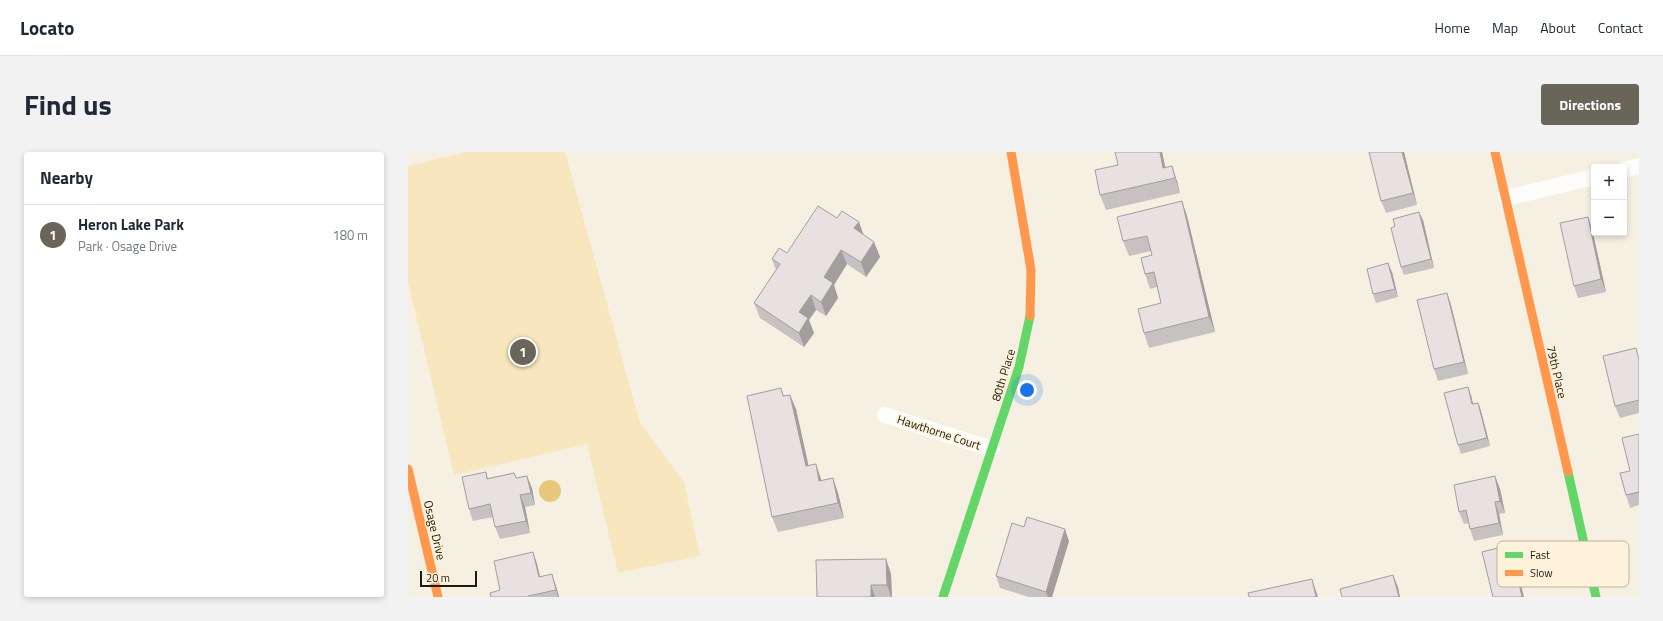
<!DOCTYPE html>
<html lang="en">
<head>
<meta charset="utf-8">
<style>
	:root { --surface:#fff; --page:#f2f2f3; --text:#1f2937; --muted:#747a83; --line:#e0e1e3; --accent:#6a6559 }
	body { margin:0; font-family:"Titillium Web",sans-serif; background:var(--page); color:var(--text) }
	.controls { position:absolute; right:12px; top:12px; display:grid; overflow:hidden; border-radius:4px; box-shadow:0 2px 6px #0003 }
	.controls button { width:36px; height:36px; display:grid; place-items:center; padding:0; border:0; border-bottom:1px solid var(--line); background:var(--surface); color:var(--text); font:20px sans-serif }
	.scale { position:absolute; left:12px; bottom:10px; width:57px; box-sizing:border-box; padding-left:4px; border:2px solid #1f1a0f; border-top:0; font-size:11px; line-height:14px; white-space:nowrap; color:#1f1a0f; -webkit-text-stroke:3px #fef3da; paint-order:stroke }
	.you { position:absolute; left:619px; top:238px; width:14px; height:14px; margin:-10px; border:3px solid #fff; border-radius:50%; background:#1a73e8; box-shadow:0 0 0 6px #1a73e833 }
	.badge { display:grid; place-items:center; width:26px; height:26px; border-radius:50%; background:var(--accent); color:#fff; font-size:13px; font-weight:700 }
	.pin { position:absolute; translate:-50% -50%; border:2px solid #fff; box-shadow:0 1px 4px #0006 }
	.list { margin:0; padding:0; list-style:none }
	h2 { display:flex; justify-content:space-between; align-items:center; height:52px; margin:0; padding:0 16px; font-size:17px }
	h2 small { font-size:13px; font-weight:400; color:var(--muted) }
	.list li { display:grid; grid-template-columns:26px 1fr auto; gap:12px; align-items:center; box-sizing:border-box; height:60px; padding:0 16px; border-top:1px solid var(--line) }
	.list b { display:block; font-size:15px; white-space:nowrap }
	.list p { margin:0; font-size:13px; white-space:nowrap; color:var(--muted) }
	.list em { font-size:13px; font-style:normal; color:var(--muted) }
	.map { position:relative; flex:none; width:1231px; height:445px; overflow:hidden; border-radius:4px }
	header { display:flex; align-items:center; gap:24px; box-sizing:border-box; height:56px; padding:0 20px; background:var(--surface); border-bottom:1px solid var(--line) }
	header strong { font-size:19px }
	nav { display:flex; gap:22px; margin-inline-start:auto; font-size:14px }
	.intro { display:flex; align-items:center; justify-content:space-between; box-sizing:border-box; height:96px; padding:0 24px }
	h1 { margin:0; font-size:28px }
	.button { padding:10px 18px; border-radius:4px; background:var(--accent); color:#fff; font-size:14px; font-weight:700 }
	main { display:flex; gap:24px; padding:0 24px }
	aside { flex:1; background:var(--surface); border-radius:4px; box-shadow:0 2px 6px #0003 }
	.map>svg:first-child { display:block }
</style>
</head>
<body>
<header>
<strong>Locato</strong>
<nav><a>Home</a><a>Map</a><a>About</a><a>Contact</a></nav>
</header>
<div class="intro"><h1>Find us</h1><a class="button">Directions</a></div>
<main>
<aside>
<h2>Nearby<small></small></h2>
<ul class="list">
<li><span class="badge">1</span><div><b>Heron Lake Park</b><p>Park · Osage Drive</p></div><em>180 m</em></li>
</ul>
</aside>
<div class="map">
<svg width="1231" height="445" viewBox="0 0 1231 445">
	<rect width="100%" height="100%" fill="#f6f0e2"/>
	<!-- green -->
	<path fill="#f8e7be" d="M 59,0 L 157,0 L 232,271 L 276,330 L 292,404 L 210,421 L 179,292 L 46,323 L 0,130 L 0,14 Z"/>
	<!-- water -->
	<path fill="#e7c87b" d="M131 339a11 11 0 1 1 22 0a11 11 0 1 1-22 0Z"/>
	<g fill="none" stroke-linecap="round" stroke-linejoin="round">
		<!-- street -->
		<path stroke="#fefdfb" stroke-width="16" d="M 1216,18 L 1231,14
			M 1098,46 L 1186,25
			M 477,263 L 584,297"/>
		<!-- fast -->
		<path stroke="#63d668" stroke-width="9" d="M 1160,320 L 1188,445
			M 535,445 L 611,215 L 622,164"/>
		<!-- slow -->
		<path stroke="#ff974d" stroke-width="9" d="M 603,0 L 623,118 L 622,164
			M 1087,0 L 1160,320
			M 0,317 L 30,445"/>
	</g>
	<!-- wall -->
	<path fill="#c7c2c2" d="M 754,0 L 757,16 L 769,29 L 772,41 L 698,58 L 692,43 L 710,13 Z
		M 961,0 L 996,0 L 1009,53 L 978,61 L 973,49 Z
		M 774,49 L 779,64 L 807,180 L 741,196 L 736,181 L 753,151 L 749,135 L 742,137 L 737,122 L 744,103 L 743,99 L 721,104 L 715,89 Z
		M 429,66 L 451,70 L 455,83 L 466,90 L 472,105 L 458,125 L 439,112 L 426,133 L 430,146 L 418,164 L 408,158 L 401,168 L 406,181 L 396,195 L 352,166 L 346,151 L 368,118 L 364,107 L 379,101 Z
		M 1015,68 L 1026,116 L 996,123 L 993,115 Z
		M 1184,77 L 1198,140 L 1170,146 L 1166,134 Z
		M 984,120 L 990,145 L 968,151 L 965,142 Z
		M 1039,141 L 1043,153 L 1060,222 L 1030,229 L 1026,217 Z
		M 1231,204 L 1231,261 L 1212,266 L 1207,254 Z
		M 373,236 L 376,244 L 382,243 L 388,257 L 400,314 L 413,329 L 425,326 L 430,341 L 436,366 L 370,380 L 364,365 Z
		M 1063,243 L 1065,252 L 1070,251 L 1073,259 L 1082,294 L 1053,302 L 1050,293 Z
		M 1231,282 L 1231,353 L 1222,356 L 1218,343 L 1222,319 Z
		M 78,320 L 80,326 L 106,321 L 108,326 L 124,336 L 127,353 L 117,355 L 122,381 L 92,387 L 87,375 L 85,365 L 65,369 L 61,357 Z
		M 1087,324 L 1092,337 L 1097,361 L 1091,362 L 1095,383 L 1066,389 L 1062,377 L 1061,371 L 1056,372 L 1051,360 Z
		M 661,389 L 644,445 L 621,445 L 592,436 L 588,424 Z
		M 125,400 L 129,412 L 132,425 L 148,434 L 151,445 L 83,445 L 92,438 Z
		M 478,407 L 483,422 L 484,445 L 409,445 Z"/>
	<!-- shaded-wall -->
	<path fill="#a29e9e" d="M 752,0 L 754,0 L 760,27 L 755,16 Z
		M 994,0 L 996,0 L 1009,53 L 1005,41 Z
		M 764,14 L 769,29 L 772,41 L 767,26 Z
		M 774,49 L 779,64 L 807,180 L 801,165 Z
		M 1011,60 L 1015,68 L 1026,116 L 1023,107 Z
		M 1180,65 L 1184,77 L 1198,140 L 1193,127 Z
		M 451,70 L 456,84 L 446,76 Z
		M 466,90 L 472,105 L 458,125 L 453,110 Z
		M 433,98 L 439,112 L 426,133 L 430,146 L 418,164 L 413,150 L 416,125 Z
		M 980,111 L 984,120 L 990,145 L 987,137 Z
		M 1039,141 L 1043,153 L 1060,222 L 1056,210 Z
		M 403,143 L 408,158 L 401,168 L 406,181 L 396,195 L 391,181 L 391,160 Z
		M 1060,235 L 1063,243 L 1067,261 L 1064,252 Z
		M 382,243 L 388,257 L 404,329 L 398,314 Z
		M 1070,251 L 1073,259 L 1082,294 L 1079,286 Z
		M 408,312 L 413,327 L 417,344 L 411,329 Z
		M 119,324 L 124,336 L 127,353 L 123,341 Z
		M 1087,324 L 1092,337 L 1097,361 L 1092,349 Z
		M 425,326 L 430,341 L 436,366 L 430,351 Z
		M 112,343 L 117,355 L 122,381 L 118,369 Z
		M 1087,350 L 1091,362 L 1095,383 L 1091,371 Z
		M 657,377 L 661,389 L 644,445 L 640,445 L 638,440 Z
		M 1102,393 L 1106,405 L 1116,445 L 1114,445 Z
		M 125,400 L 129,412 L 135,437 L 131,425 Z
		M 478,407 L 483,422 L 484,445 L 483,445 L 479,433 Z
		M 144,422 L 148,434 L 151,445 L 150,445 L 148,438 Z
		M 985,423 L 990,435 L 992,445 L 991,445 Z
		M 904,427 L 910,445 L 908,445 Z
		M 463,433 L 467,445 L 463,445 Z"/>
	<!-- building -->
	<path fill="#e7e2e1" stroke="#a29e9e" d="M 707,0 L 752,0 L 755,16 L 764,14 L 767,26 L 692,43 L 687,18 L 710,13 Z
		M 961,0 L 994,0 L 1005,41 L 973,49 Z
		M 774,49 L 801,165 L 736,181 L 730,157 L 753,151 L 746,120 L 737,122 L 733,106 L 744,103 L 739,84 L 715,89 L 709,65 Z
		M 410,54 L 429,66 L 434,59 L 451,70 L 446,76 L 466,90 L 453,110 L 433,98 L 416,125 L 425,131 L 413,150 L 403,143 L 391,160 L 400,166 L 391,181 L 346,151 L 372,112 L 364,107 L 371,96 L 379,101 Z
		M 1011,60 L 1023,107 L 993,115 L 983,76 L 987,74 L 985,67 Z
		M 1180,65 L 1193,127 L 1166,134 L 1152,71 Z
		M 980,111 L 987,137 L 965,142 L 959,117 Z
		M 1039,141 L 1056,210 L 1026,217 L 1009,148 Z
		M 1228,196 L 1231,208 L 1231,248 L 1207,254 L 1195,204 Z
		M 1060,235 L 1064,252 L 1070,251 L 1079,286 L 1050,293 L 1036,241 Z
		M 373,236 L 375,244 L 382,243 L 398,314 L 408,312 L 411,329 L 425,326 L 430,351 L 364,365 L 339,244 Z
		M 1231,282 L 1231,340 L 1218,343 L 1212,321 L 1222,319 L 1214,286 Z
		M 78,320 L 79,327 L 106,321 L 108,326 L 119,324 L 123,341 L 112,343 L 118,369 L 87,375 L 82,352 L 61,357 L 54,325 Z
		M 1087,324 L 1092,349 L 1087,350 L 1091,371 L 1062,377 L 1058,358 L 1051,360 L 1046,333 Z
		M 619,365 L 657,377 L 638,440 L 588,424 L 604,371 L 616,375 Z
		M 1102,393 L 1114,445 L 1085,445 L 1074,400 Z
		M 125,400 L 131,425 L 144,422 L 148,438 L 120,444 L 120,445 L 83,445 L 82,441 L 92,438 L 86,409 Z
		M 478,407 L 479,433 L 463,433 L 463,445 L 409,445 L 408,408 Z
		M 985,423 L 991,445 L 934,445 L 932,437 Z
		M 904,427 L 908,445 L 841,445 L 840,441 Z"/>
	<g text-anchor="middle" dominant-baseline="central" stroke-width="3" stroke-linejoin="round" paint-order="stroke">
		<!-- street labels -->
		<g font-size="12" fill="#1f1a0f" stroke="#fef3da">
			<text transform="translate(1149 220) rotate(77)">79th Place</text>
			<text transform="translate(595 223) rotate(-73)">80th Place</text>
			<text transform="translate(531 280) rotate(18)">Hawthorne Court</text>
			<text transform="translate(27 378) rotate(77)">Osage Drive</text>
		</g>
	</g>
	<!-- legend -->
	<rect x="1089" y="389" width="132" height="46" rx="6" fill="#fef3da" stroke="#bbb29d" stroke-width="1"/>
	<rect x="1097" y="400" width="18" height="6" fill="#63d668"/>
	<rect x="1097" y="418" width="18" height="6" fill="#ff974d"/>
	<g font-size="11" fill="#1f1a0f">
		<text x="1122" y="407">Fast</text>
		<text x="1122" y="425">Slow</text>
	</g>
</svg>
<div class="controls">
<button>+</button>
<button>−</button>
</div>
<div class="scale">20 m</div>
<div class="you"></div>
<div class="pin badge" style="left:115px;top:200px">1</div>
</div>
</main>
</body>
</html>
